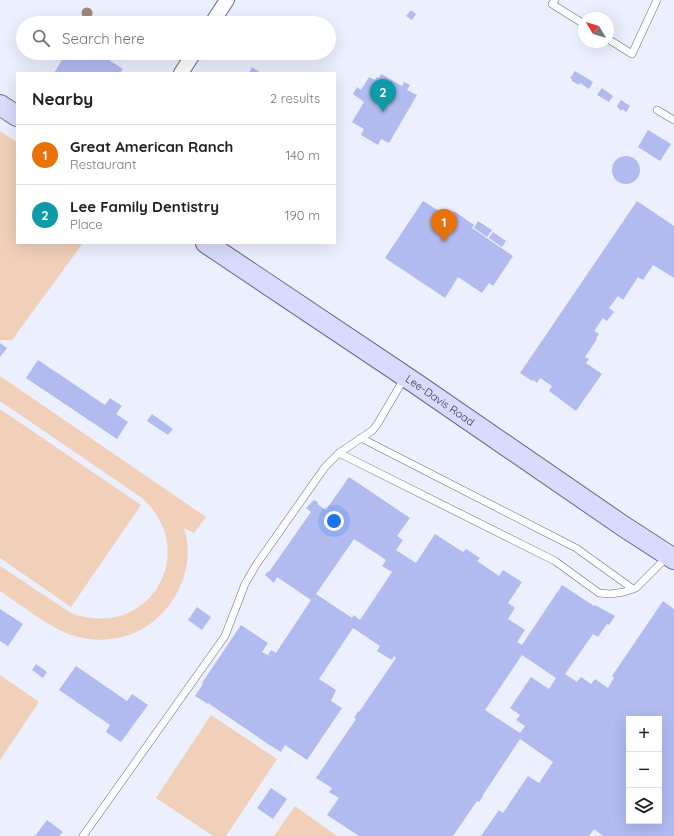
<!DOCTYPE html>
<html lang="en">
<head>
<meta charset="utf-8">
<style>
	:root { --surface:#fff; --page:#f6f6f6; --text:#202124; --muted:#757577; --line:#e0e0e0; --accent:#874909 }
	body { margin:0; font-family:Quicksand,sans-serif; background:var(--page); color:var(--text) }
	.controls { position:absolute; right:12px; bottom:12px; display:grid; overflow:hidden; border-radius:0px; box-shadow:0 4px 16px #0002 }
	.controls button { width:36px; height:36px; display:grid; place-items:center; padding:0; border:0; border-bottom:1px solid var(--line); background:var(--surface); color:var(--text); font:20px sans-serif }
	.compass { position:absolute; left:578px; top:12px; width:36px; height:36px; border-radius:50%; background:var(--surface); box-shadow:0 4px 16px #0002; rotate:308deg }
	.you { position:absolute; left:334px; top:521px; width:14px; height:14px; margin:-10px; border:3px solid #fff; border-radius:50%; background:#1a73e8; box-shadow:0 0 0 6px #1a73e833 }
	.badge { display:grid; place-items:center; width:26px; height:26px; border-radius:50%; background:var(--accent); color:#fff; font-size:13px; font-weight:700 }
	.pin { position:absolute; translate:-50% -33px; filter:drop-shadow(0 1px 2px #0008) }
	.pin::after { content:''; position:absolute; top:21px; width:14px; height:12px; background:inherit; clip-path:polygon(0 0,100% 0,50% 100%) }
	.list { margin:0; padding:0; list-style:none }
	h2 { display:flex; justify-content:space-between; align-items:center; height:52px; margin:0; padding:0 16px; font-size:17px }
	h2 small { font-size:13px; font-weight:400; color:var(--muted) }
	.list li { display:grid; grid-template-columns:26px 1fr auto; gap:12px; align-items:center; box-sizing:border-box; height:60px; padding:0 16px; border-top:1px solid var(--line) }
	.list b { display:block; font-size:15px; white-space:nowrap }
	.list p { margin:0; font-size:13px; white-space:nowrap; color:var(--muted) }
	.list em { font-size:13px; font-style:normal; color:var(--muted) }
	.icon { flex:none; width:22px; height:22px; fill:none; stroke:currentColor; stroke-width:2; stroke-linecap:round; stroke-linejoin:round }
	.map { position:relative; flex:none; width:674px; height:836px; overflow:hidden }
	.search { position:absolute; background:var(--surface); box-shadow:0 4px 16px #0002; left:16px; top:16px; width:320px; height:44px; display:flex; align-items:center; gap:10px; box-sizing:border-box; padding:0 14px; border-radius:22px; color:var(--muted); font-size:15px }
	.panel { position:absolute; background:var(--surface); box-shadow:0 4px 16px #0002; left:16px; top:72px; width:320px; height:172px; border-radius:0px }
	.map>svg:first-child { display:block }
</style>
</head>
<body>
<div class="map">
<svg width="674" height="836" viewBox="0 0 674 836">
	<rect width="100%" height="100%" fill="#eceffe"/>
	<!-- green -->
	<path fill="#f0d0b9" d="M 0,131 L 17,142 L 17,243 L 83,243 L 12,340 L 0,340 Z
		M 0,376 L 206,517 L 194,533 L 184,528 C 198,571 171,620 129,635 C 112,641 92,641 75,636 C 52,630 20,604 0,591 L 0,566 L 71,613 C 148,642 202,552 142,498 L 0,401 Z
		M 0,409 L 141,505 L 71,607 L 0,558 Z
		M 0,675 L 39,702 L 0,760 Z
		M 211,715 L 277,759 L 226,836 L 213,836 L 156,798 Z
		M 295,806 L 337,836 L 274,836 Z"/>
	<!-- building -->
	<path fill="#b2bbf0" fill-rule="evenodd" d="M 411,10 L 416,14 L 412,20 L 406,16 Z
		M 66,53 L 98,53 L 123,69 L 120,73 L 54,73 Z
		M 252,67 L 261,73 L 249,73 Z
		M 575,71 L 593,82 L 589,89 L 580,83 L 579,85 L 572,81 L 572,79 L 570,78 Z
		M 381,74 L 402,86 L 404,82 L 410,85 L 407,90 L 417,95 L 389,143 L 381,139 L 378,145 L 361,135 L 364,129 L 352,122 L 364,102 L 353,94 L 357,87 L 361,90 L 369,77 L 375,80 L 377,77 L 379,78 Z
		M 602,88 L 613,96 L 609,102 L 597,95 Z
		M 621,100 L 630,106 L 626,112 L 622,109 L 621,111 L 617,106 Z
		M 648,130 L 671,144 L 660,161 L 638,147 Z
		M612 170a14 14 0 1 1 28 0a14 14 0 1 1-28 0Z
		M 423,201 L 444,214 L 446,210 L 452,214 L 454,211 L 474,225 L 472,228 L 513,256 L 493,286 L 489,283 L 482,293 L 458,277 L 445,298 L 385,258 Z
		M 637,201 L 674,226 L 674,278 L 653,265 L 643,280 L 638,277 L 623,300 L 618,296 L 609,308 L 614,312 L 607,321 L 603,318 L 594,331 L 599,334 L 596,338 L 597,339 L 585,357 L 589,359 L 586,363 L 602,374 L 576,411 L 549,391 L 552,386 L 540,378 L 537,383 L 533,380 L 532,381 L 520,373 Z
		M 478,221 L 492,230 L 487,237 L 474,228 Z
		M 493,232 L 506,241 L 502,247 L 489,238 Z
		M 0,343 L 7,348 L 0,357 Z
		M 38,360 L 105,405 L 110,398 L 122,406 L 116,414 L 128,422 L 117,439 L 26,378 Z
		M 152,414 L 173,429 L 168,435 L 147,421 Z
		M 349,477 L 410,518 L 397,536 L 403,540 L 396,550 L 416,563 L 435,534 L 463,552 L 466,549 L 480,558 L 477,561 L 499,576 L 503,570 L 522,582 L 508,603 L 515,608 L 508,619 L 525,630 L 517,642 L 522,645 L 562,585 L 594,606 L 595,605 L 615,616 L 609,625 L 607,624 L 598,637 L 593,634 L 565,674 L 577,682 L 581,677 L 591,684 L 595,679 L 608,688 L 614,678 L 612,676 L 663,601 L 674,609 L 674,836 L 603,836 L 594,829 L 589,836 L 481,836 L 499,810 L 503,813 L 528,776 L 539,783 L 553,762 L 520,739 L 483,795 L 483,796 L 479,802 L 477,801 L 453,836 L 359,836 L 327,815 L 339,798 L 329,792 L 332,788 L 316,778 L 356,719 L 354,718 L 358,711 L 359,712 L 396,658 L 394,656 L 392,660 L 377,651 L 380,646 L 353,628 L 319,679 L 336,690 L 331,701 L 342,708 L 307,760 L 285,745 L 281,752 L 268,744 L 208,703 L 208,704 L 195,696 L 203,684 L 202,683 L 241,625 L 268,643 L 262,652 L 275,659 L 268,655 L 271,650 L 276,653 L 311,600 L 277,577 L 274,583 L 265,575 L 268,571 L 269,572 L 311,512 L 306,508 L 314,500 L 318,502 L 317,504 L 326,510 ZM 354,539 L 386,560 L 382,566 L 392,572 L 360,620 L 354,615 L 352,618 L 316,594 ZM 522,655 L 556,678 L 549,689 L 531,677 L 510,708 L 520,715 L 516,720 L 525,726 L 520,733 L 485,710 ZM 629,719 L 659,719 L 659,821 L 629,821 Z
		M 197,607 L 211,617 L 202,630 L 188,620 Z
		M 0,609 L 23,624 L 8,646 L 0,641 Z
		M 36,664 L 47,672 L 43,678 L 32,670 Z
		M 76,666 L 127,701 L 132,694 L 148,705 L 121,742 L 106,732 L 110,725 L 59,690 Z
		M 271,788 L 287,799 L 273,819 L 257,808 Z
		M 47,820 L 63,832 L 59,836 L 35,836 Z"/>
	<g fill="none" stroke-linecap="round" stroke-linejoin="round">
		<defs>
			<path id="service" d="M 555,0 L 552,4 L 584,24
				M 608,39 L 632,54 L 657,0
				M 657,110 L 674,120
				M 361,438 L 576,548 L 633,589
				M 339,453 L 555,561 L 599,593 L 610,594 L 624,592 L 636,588 L 667,557
				M 83,836 L 225,636 L 245,584 L 256,565 L 325,467 L 339,453 L 373,430 L 378,423 L 405,377"/>
			<path id="minor" d="M 212,23 L 227,0
				M 181,73 L 194,53"/>
			<g id="secondary">
				<path d="M 0,105 L 17,116"/>
				<path id="s1" d="M 206,243 L 415,383 L 623,526 L 674,559"/>
			</g>
		</defs>
		<!-- service casing -->
		<use href="#service" stroke="#646a89" stroke-width="8"/>
		<!-- minor casing -->
		<use href="#minor" stroke="#646a89" stroke-width="16"/>
		<!-- secondary casing -->
		<use href="#secondary" stroke="#646a89" stroke-width="22"/>
		<!-- service -->
		<use href="#service" stroke="#fff" stroke-width="7"/>
		<!-- minor -->
		<use href="#minor" stroke="#fff" stroke-width="14"/>
		<!-- secondary -->
		<use href="#secondary" stroke="#d8dbfc" stroke-width="20"/>
	</g>
	<!-- trees -->
	<circle fill="#a08876" cx="87" cy="13" r="5.5"/>
	<g text-anchor="middle" dominant-baseline="central" stroke-width="3.5" stroke-linejoin="round" paint-order="stroke">
		<!-- street labels -->
		<g font-size="11" fill="#323543" stroke="#fff">
			<text stroke="none"><textPath href="#s1" startOffset="282">Lee-Davis Road</textPath></text>
		</g>
	</g>
</svg>
<div class="controls">
<button>+</button>
<button>−</button>
<button><svg class="icon" aria-label="layers" viewBox="0 0 24 24"><path d="M12 4l9 5-9 5-9-5zM3 14l9 5 9-5"/></svg></button>
</div>
<svg class="compass" viewBox="-18 -18 36 36"><path d="M0-13l5 13h-10z" fill="#e53935"/><path d="M0 13l5-13h-10z" fill="#757577"/></svg>
<div class="you"></div>
<div class="pin badge" style="left:444px;top:242px;background:#e8710a">1</div>
<div class="pin badge" style="left:383px;top:112px;background:#0f9aa8">2</div>
<div class="search"><svg class="icon" aria-label="search" viewBox="0 0 24 24"><circle cx="10" cy="10" r="6"/><path d="M15 15l6 6"/></svg>Search here</div>
<section class="panel">
<h2>Nearby<small>2 results</small></h2>
<ul class="list">
<li><span class="badge" style="background:#e8710a">1</span><div><b>Great American Ranch</b><p>Restaurant</p></div><em>140 m</em></li>
<li><span class="badge" style="background:#0f9aa8">2</span><div><b>Lee Family Dentistry</b><p>Place</p></div><em>190 m</em></li>
</ul>
</section>
</div>
</body>
</html>
